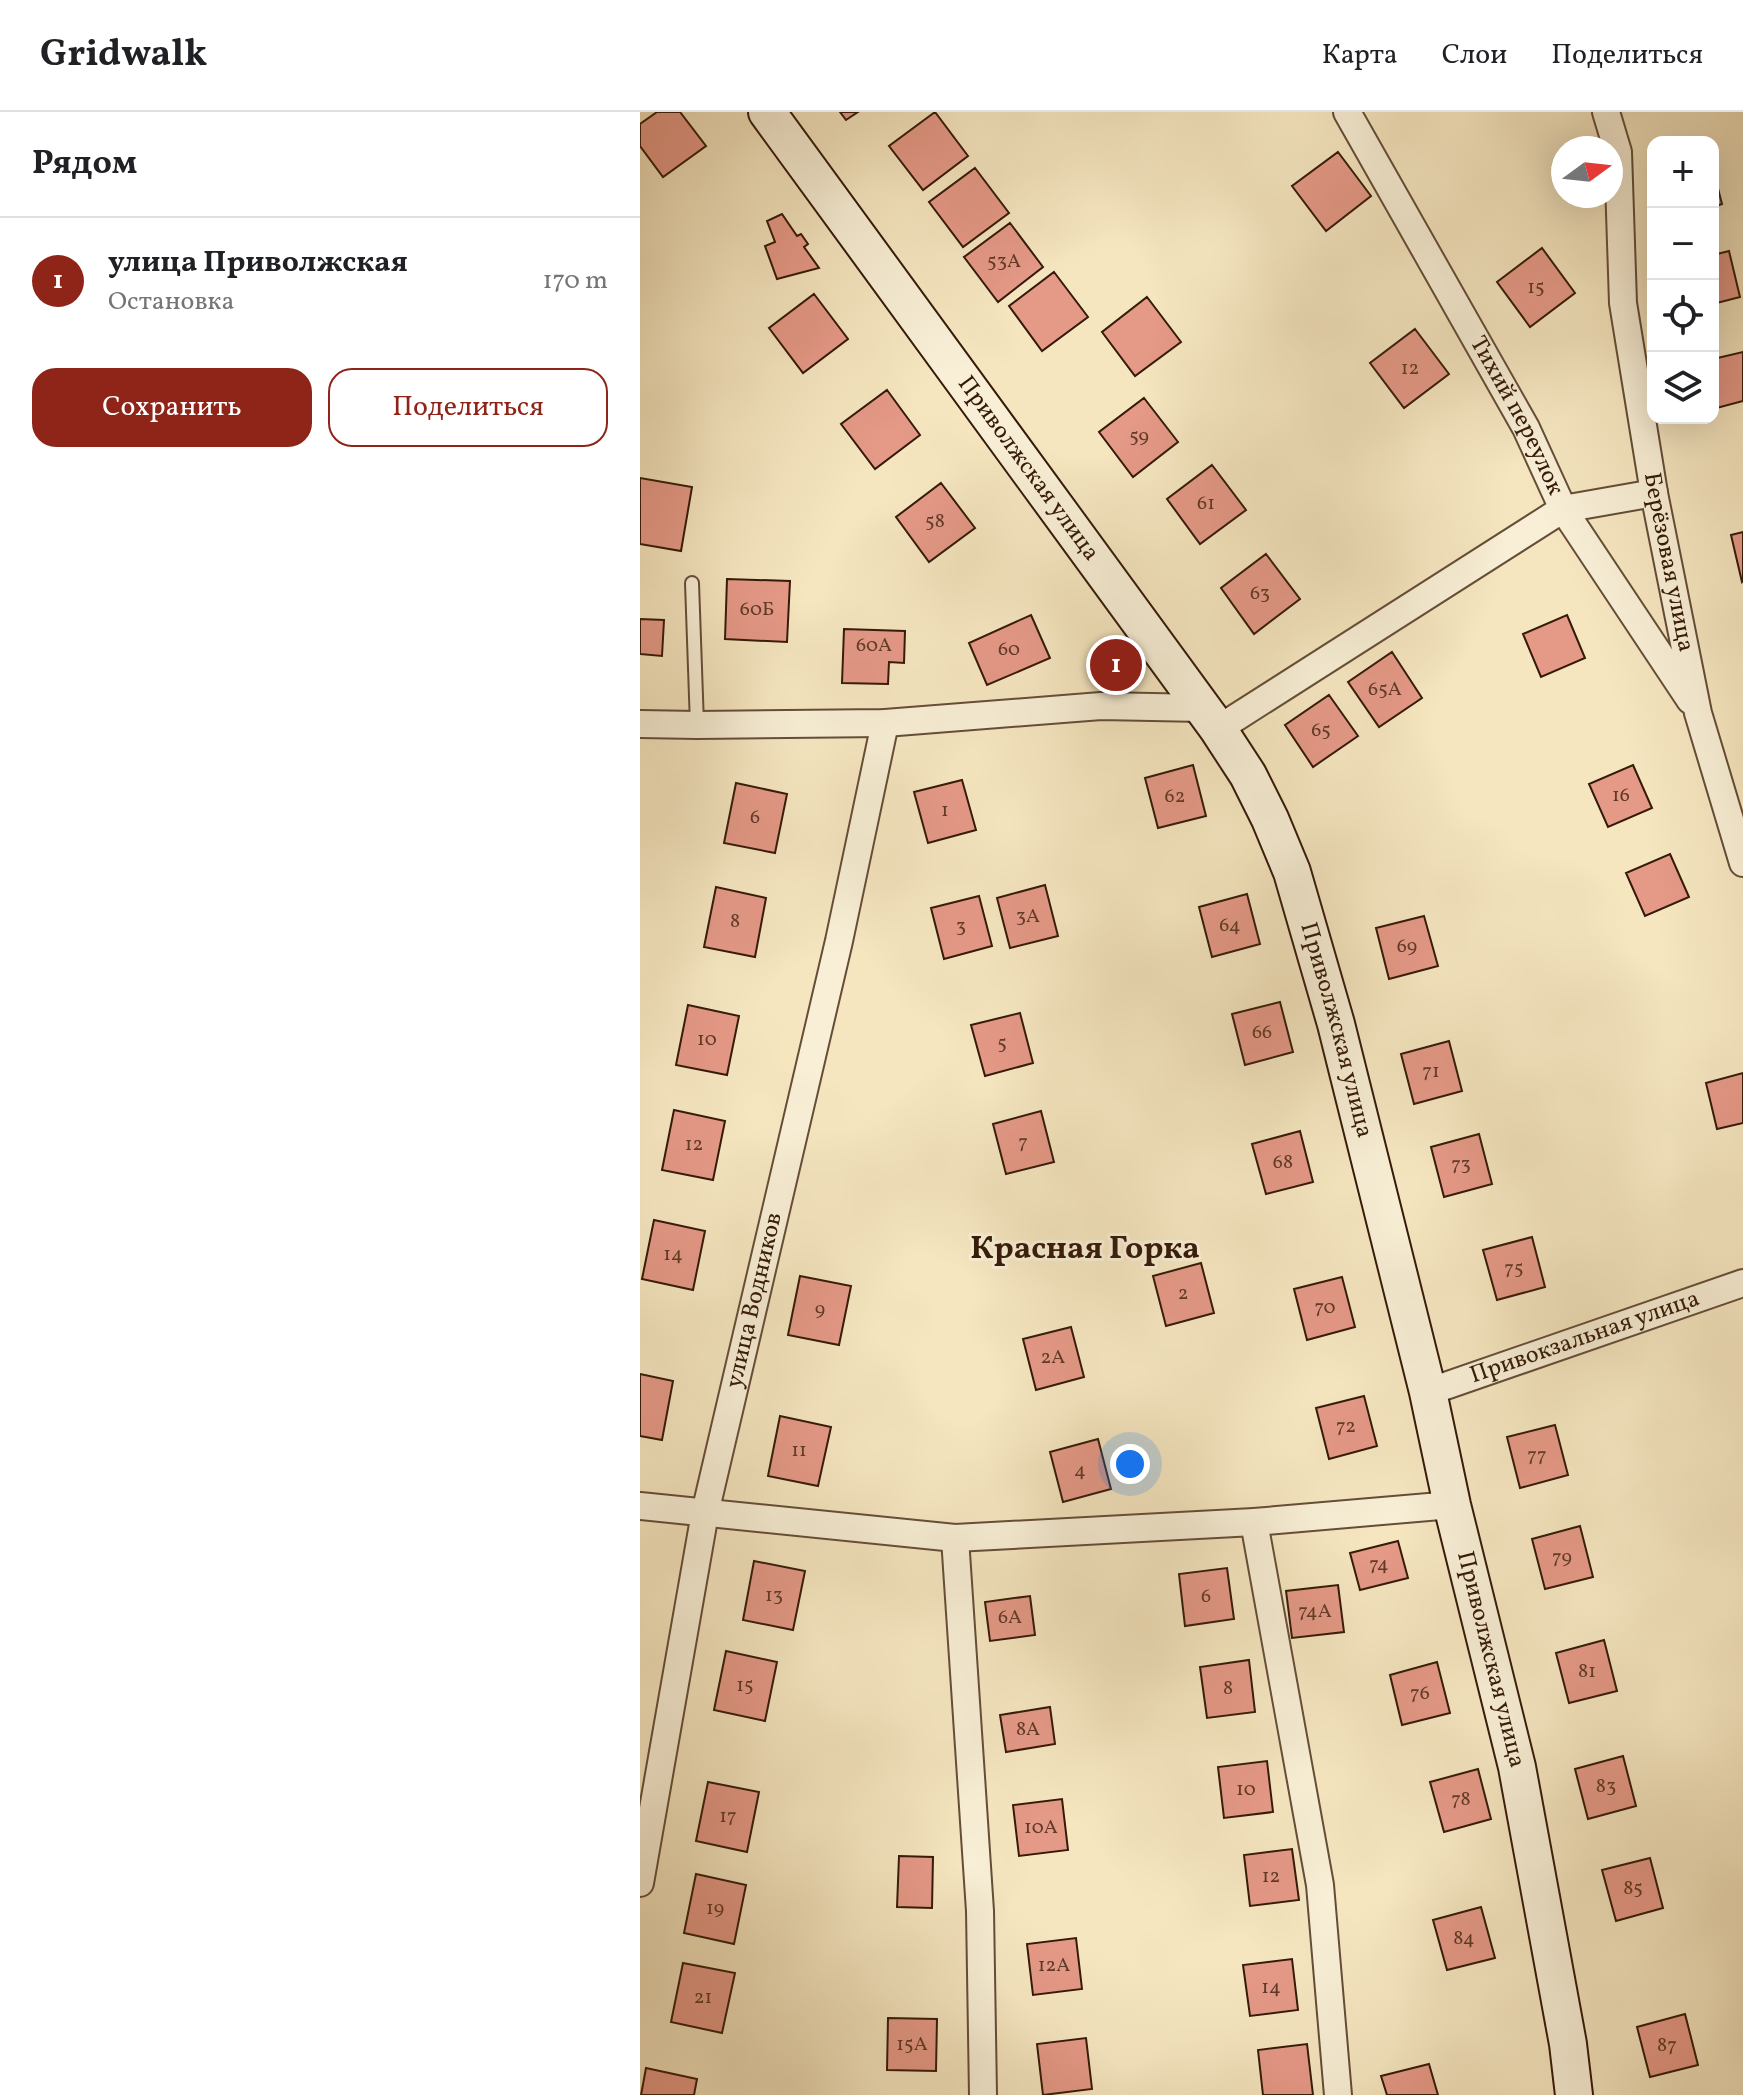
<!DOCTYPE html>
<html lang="ru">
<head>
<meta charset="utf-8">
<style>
	:root { --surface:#fff; --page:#f2f2f2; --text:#202124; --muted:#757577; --line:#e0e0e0; --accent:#8f2418 }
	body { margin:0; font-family:Vollkorn,serif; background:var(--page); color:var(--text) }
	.controls { position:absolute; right:24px; top:24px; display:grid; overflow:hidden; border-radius:16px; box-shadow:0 8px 32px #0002 }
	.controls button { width:72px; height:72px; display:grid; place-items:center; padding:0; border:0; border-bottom:2px solid var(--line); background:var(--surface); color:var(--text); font:40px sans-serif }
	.compass { position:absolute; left:911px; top:24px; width:72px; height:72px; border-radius:50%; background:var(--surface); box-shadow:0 8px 32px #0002; rotate:75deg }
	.you { position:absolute; left:490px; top:1352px; width:28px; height:28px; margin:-20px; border:6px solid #fff; border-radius:50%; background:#1a73e8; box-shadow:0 0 0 12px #1a73e833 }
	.badge { display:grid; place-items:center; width:52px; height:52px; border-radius:50%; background:var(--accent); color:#fff; font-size:26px; font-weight:700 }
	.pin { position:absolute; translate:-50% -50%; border:4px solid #fff; box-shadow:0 2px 8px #0006 }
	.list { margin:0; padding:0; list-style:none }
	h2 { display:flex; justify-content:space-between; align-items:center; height:104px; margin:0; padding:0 32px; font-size:34px }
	h2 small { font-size:26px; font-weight:400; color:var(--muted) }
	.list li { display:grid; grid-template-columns:52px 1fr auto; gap:24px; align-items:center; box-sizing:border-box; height:128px; padding:0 32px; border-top:2px solid var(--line) }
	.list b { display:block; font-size:30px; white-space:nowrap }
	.list p { margin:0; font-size:26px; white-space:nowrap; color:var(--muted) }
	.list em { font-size:26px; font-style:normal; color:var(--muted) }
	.actions { display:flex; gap:16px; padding:24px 32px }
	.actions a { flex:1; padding:18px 0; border:2px solid var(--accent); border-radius:24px; text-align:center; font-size:28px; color:var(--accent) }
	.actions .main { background:var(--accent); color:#fff }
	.icon { flex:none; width:44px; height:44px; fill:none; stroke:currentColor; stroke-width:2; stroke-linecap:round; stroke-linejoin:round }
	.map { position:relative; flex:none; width:1103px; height:1983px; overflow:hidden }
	header { display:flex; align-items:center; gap:48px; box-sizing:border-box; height:112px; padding:0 40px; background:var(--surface); border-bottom:2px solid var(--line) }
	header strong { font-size:38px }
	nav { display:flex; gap:44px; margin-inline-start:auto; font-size:28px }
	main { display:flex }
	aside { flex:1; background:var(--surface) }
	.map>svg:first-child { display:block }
</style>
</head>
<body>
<header>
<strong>Gridwalk</strong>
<nav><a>Карта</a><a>Слои</a><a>Поделиться</a></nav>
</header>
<main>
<aside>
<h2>Рядом<small></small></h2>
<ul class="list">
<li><span class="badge">1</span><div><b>улица Приволжская</b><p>Остановка</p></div><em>170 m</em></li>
</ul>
<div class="actions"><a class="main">Сохранить</a><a>Поделиться</a></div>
</aside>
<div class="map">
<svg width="1103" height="1983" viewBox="0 0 1103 1983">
	<rect width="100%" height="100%" fill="#f5e6c0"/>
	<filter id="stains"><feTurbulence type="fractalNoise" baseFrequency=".0025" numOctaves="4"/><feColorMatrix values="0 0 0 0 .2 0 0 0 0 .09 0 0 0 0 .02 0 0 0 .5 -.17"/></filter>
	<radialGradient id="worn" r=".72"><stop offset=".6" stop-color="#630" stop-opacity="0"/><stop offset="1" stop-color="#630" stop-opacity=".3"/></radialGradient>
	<!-- building -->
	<path fill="#e59987" stroke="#351a09" stroke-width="2" d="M 17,0 L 40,0 L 66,34 L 23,65 L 0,34 L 0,12 Z
		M 200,0 L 218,0 L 206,8 Z
		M 295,0 L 328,44 L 283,78 L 249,34 Z
		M 698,40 L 731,84 L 686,119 L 652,74 Z
		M 335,56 L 369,101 L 323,135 L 289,90 Z
		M 1073,57 L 1082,92 L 1073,95 Z
		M 142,102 L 157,124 L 161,122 L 168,132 L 164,135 L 179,156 L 137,167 L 125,134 L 135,130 L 127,109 Z
		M 370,111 L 403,155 L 358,190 L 324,145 Z
		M 902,136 L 935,181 L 890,215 L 857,170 Z
		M 1089,139 L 1100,185 L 1073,192 L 1073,143 Z
		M 414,160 L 448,205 L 402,239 L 369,194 Z
		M 174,182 L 208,227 L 163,261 L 129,216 Z
		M 507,185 L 541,230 L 495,264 L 462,220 Z
		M 775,217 L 809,262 L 764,296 L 730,251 Z
		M 1103,240 L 1103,289 L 1073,297 L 1073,247 Z
		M 247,278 L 280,323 L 235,357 L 201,312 Z
		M 504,286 L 538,330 L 493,365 L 459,320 Z
		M 572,353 L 606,398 L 560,432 L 527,387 Z
		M 0,366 L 52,375 L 41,439 L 0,432 Z
		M 301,371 L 335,416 L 289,450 L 256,405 Z
		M 1103,420 L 1103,469 L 1102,470 L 1091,423 Z
		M 626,442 L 660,487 L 614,522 L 581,476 Z
		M 87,467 L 150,469 L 147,530 L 85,527 Z
		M 391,503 L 410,546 L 347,573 L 329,531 Z
		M 927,503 L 945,546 L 901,565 L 883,522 Z
		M 0,507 L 24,508 L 22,544 L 0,542 Z
		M 204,517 L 265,519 L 264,551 L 249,550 L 248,572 L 202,571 Z
		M 752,540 L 782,586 L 739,615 L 708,570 Z
		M 689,583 L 718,624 L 673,655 L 645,613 Z
		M 553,653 L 566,704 L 518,716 L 505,666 Z
		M 993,653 L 1012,696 L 968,715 L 949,672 Z
		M 322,668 L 336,718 L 288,731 L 274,680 Z
		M 96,671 L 147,682 L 135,741 L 84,731 Z
		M 1030,742 L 1049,785 L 1005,804 L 986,761 Z
		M 405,773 L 418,824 L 370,836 L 357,786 Z
		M 76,775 L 126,786 L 115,845 L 64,835 Z
		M 607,782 L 620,832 L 572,845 L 559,795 Z
		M 339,784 L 352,834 L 304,847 L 291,796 Z
		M 784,804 L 798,854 L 749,867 L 736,816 Z
		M 640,890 L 653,940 L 605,953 L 592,902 Z
		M 48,893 L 99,904 L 87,963 L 36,953 Z
		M 380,901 L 393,951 L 345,964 L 331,913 Z
		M 809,929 L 822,979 L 774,992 L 761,942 Z
		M 1103,961 L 1103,1011 L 1077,1017 L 1066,971 Z
		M 34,998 L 85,1009 L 73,1068 L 22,1058 Z
		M 401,999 L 414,1050 L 366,1062 L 353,1012 Z
		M 660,1019 L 673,1070 L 626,1082 L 612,1032 Z
		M 839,1022 L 852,1072 L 804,1085 L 791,1035 Z
		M 14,1108 L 65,1119 L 53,1178 L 2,1167 Z
		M 892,1125 L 905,1175 L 857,1188 L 843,1138 Z
		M 561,1151 L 574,1201 L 526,1214 L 513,1164 Z
		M 160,1164 L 211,1174 L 199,1233 L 148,1223 Z
		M 702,1165 L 715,1215 L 667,1228 L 654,1177 Z
		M 431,1215 L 444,1265 L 396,1278 L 383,1227 Z
		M 0,1262 L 33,1269 L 22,1328 L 0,1324 Z
		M 724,1284 L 737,1334 L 689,1347 L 676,1296 Z
		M 140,1304 L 191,1315 L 178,1374 L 128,1364 Z
		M 915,1313 L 928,1363 L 880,1376 L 867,1325 Z
		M 458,1327 L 471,1377 L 423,1390 L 410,1340 Z
		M 940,1414 L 953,1465 L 905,1477 L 892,1427 Z
		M 758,1429 L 768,1466 L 720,1478 L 710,1441 Z
		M 114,1449 L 165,1459 L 153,1518 L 103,1508 Z
		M 587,1456 L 594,1507 L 545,1514 L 539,1462 Z
		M 698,1473 L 704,1520 L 652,1526 L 646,1479 Z
		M 390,1484 L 395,1523 L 350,1529 L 345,1490 Z
		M 964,1528 L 977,1579 L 929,1591 L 916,1541 Z
		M 86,1539 L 137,1550 L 125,1609 L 74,1598 Z
		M 609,1548 L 615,1600 L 567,1606 L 560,1555 Z
		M 797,1550 L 810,1601 L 762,1613 L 750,1563 Z
		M 410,1595 L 415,1632 L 366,1640 L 360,1603 Z
		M 983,1644 L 996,1694 L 948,1707 L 935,1657 Z
		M 627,1649 L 633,1700 L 584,1706 L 578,1655 Z
		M 838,1657 L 851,1707 L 804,1720 L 790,1670 Z
		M 68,1670 L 119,1680 L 107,1740 L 56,1729 Z
		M 422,1687 L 428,1738 L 379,1744 L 373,1693 Z
		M 652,1737 L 659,1788 L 610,1794 L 604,1743 Z
		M 259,1744 L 293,1745 L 292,1796 L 257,1795 Z
		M 1010,1746 L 1023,1796 L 976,1809 L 962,1758 Z
		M 56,1762 L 106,1773 L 94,1832 L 44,1821 Z
		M 841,1795 L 855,1846 L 807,1858 L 793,1808 Z
		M 436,1826 L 442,1877 L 393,1883 L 387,1832 Z
		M 652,1847 L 658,1898 L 610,1904 L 603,1853 Z
		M 43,1851 L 95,1861 L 82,1921 L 31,1910 Z
		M 1045,1902 L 1058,1953 L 1010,1965 L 997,1915 Z
		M 248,1906 L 297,1907 L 296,1959 L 247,1958 Z
		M 446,1926 L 452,1977 L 403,1983 L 397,1932 Z
		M 667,1932 L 673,1983 L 623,1983 L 618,1938 Z
		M 789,1952 L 798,1983 L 747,1983 L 741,1964 Z
		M 6,1956 L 57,1967 L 54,1983 L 1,1983 Z"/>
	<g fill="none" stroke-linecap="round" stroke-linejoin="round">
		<defs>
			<path id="service" d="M 52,471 L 57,613"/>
			<g id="minor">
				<path id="s1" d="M 707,0 L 886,316 L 923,397 L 1050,588"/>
				<path id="s2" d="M 966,0 L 978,40 L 983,191 L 1014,381 L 1058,601 L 1103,751"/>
				<path d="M 0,612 L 57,613 L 245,611 L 461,594 L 563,596"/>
				<path d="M 578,617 L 923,397 L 1014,381"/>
				<path id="s3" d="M 788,1280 L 1103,1171"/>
				<path d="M 0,1394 L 315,1426 L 614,1410 L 812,1393"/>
				<path d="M 614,1410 L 680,1773 L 698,1983"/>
				<path d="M 315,1426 L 340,1799 L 343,1983"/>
				<path id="s4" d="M 0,1771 L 65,1401 L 199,829 L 245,611"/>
			</g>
			<g id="secondary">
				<path id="s5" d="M 127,0 L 578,617 L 608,663 L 630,707 L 652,760 L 696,912 L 788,1280 L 812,1393 L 877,1655 L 928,1932 L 934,1983"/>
			</g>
		</defs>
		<!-- service casing -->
		<use href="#service" stroke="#654d37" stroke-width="16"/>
		<!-- minor casing -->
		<use href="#minor" stroke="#654d37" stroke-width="30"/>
		<!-- secondary casing -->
		<use href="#secondary" stroke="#351a09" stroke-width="40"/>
		<!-- service -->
		<use href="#service" stroke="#f8efd6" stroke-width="12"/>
		<!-- minor -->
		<use href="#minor" stroke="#f8efd6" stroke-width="26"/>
		<!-- secondary -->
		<use href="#secondary" stroke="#f8efd6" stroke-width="36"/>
	</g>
	<g text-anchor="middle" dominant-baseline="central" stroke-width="6" stroke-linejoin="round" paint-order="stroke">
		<!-- number labels -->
		<g font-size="20" fill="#613a28">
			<text x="364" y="150">53А</text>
			<text x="896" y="176">15</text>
			<text x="770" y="257">12</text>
			<text x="499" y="325">59</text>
			<text x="566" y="392">61</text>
			<text x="295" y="410">58</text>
			<text x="620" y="482">63</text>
			<text x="117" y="498">60Б</text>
			<text x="234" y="534">60А</text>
			<text x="369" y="538">60</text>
			<text x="745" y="578">65А</text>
			<text x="681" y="619">65</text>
			<text x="981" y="684">16</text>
			<text x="535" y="685">62</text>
			<text x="305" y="699">1</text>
			<text x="115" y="706">6</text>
			<text x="388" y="805">3А</text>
			<text x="95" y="810">8</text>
			<text x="590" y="814">64</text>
			<text x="321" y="815">3</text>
			<text x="767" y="835">69</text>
			<text x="622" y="921">66</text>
			<text x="67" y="928">10</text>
			<text x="362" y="932">5</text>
			<text x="791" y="960">71</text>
			<text x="383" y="1031">7</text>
			<text x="54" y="1033">12</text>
			<text x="643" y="1051">68</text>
			<text x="821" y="1053">73</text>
			<text x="33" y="1143">14</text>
			<text x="874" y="1157">75</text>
			<text x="543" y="1182">2</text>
			<text x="685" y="1196">70</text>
			<text x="180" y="1198">9</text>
			<text x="413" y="1246">2А</text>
			<text x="706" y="1315">72</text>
			<text x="159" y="1339">11</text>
			<text x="897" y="1344">77</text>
			<text x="440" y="1359">4</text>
			<text x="922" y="1446">79</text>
			<text x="739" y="1453">74</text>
			<text x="134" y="1484">13</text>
			<text x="566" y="1485">6</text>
			<text x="675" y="1500">74А</text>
			<text x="370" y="1506">6А</text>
			<text x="947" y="1560">81</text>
			<text x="105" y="1574">15</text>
			<text x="588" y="1577">8</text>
			<text x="780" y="1582">76</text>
			<text x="388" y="1618">8А</text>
			<text x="966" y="1675">83</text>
			<text x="606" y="1678">10</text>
			<text x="821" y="1688">78</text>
			<text x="88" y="1705">17</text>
			<text x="401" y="1716">10А</text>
			<text x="631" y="1765">12</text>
			<text x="993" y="1777">85</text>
			<text x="75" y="1797">19</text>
			<text x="824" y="1827">84</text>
			<text x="414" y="1854">12А</text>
			<text x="631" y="1876">14</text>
			<text x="63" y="1886">21</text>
			<text x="272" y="1933">15А</text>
			<text x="1027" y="1934">87</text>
		</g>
		<!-- street labels -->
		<g font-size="24" fill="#351a09" stroke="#f8efd6">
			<text stroke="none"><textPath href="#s1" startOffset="348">Тихий переулок</textPath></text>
			<text stroke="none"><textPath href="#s5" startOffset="442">Приволжская улица</textPath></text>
			<text stroke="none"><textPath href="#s2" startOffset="456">Берёзовая улица</textPath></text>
			<text stroke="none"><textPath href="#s5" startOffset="1090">Приволжская улица</textPath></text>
			<text stroke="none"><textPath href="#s4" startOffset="594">улица Водников</textPath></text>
			<text stroke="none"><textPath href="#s3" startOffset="166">Привокзальная улица</textPath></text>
			<text stroke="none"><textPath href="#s5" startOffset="1738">Приволжская улица</textPath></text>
		</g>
		<!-- district labels -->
		<g font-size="32" font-weight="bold" fill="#351a09" stroke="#f8efd6">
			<text x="445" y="1138">Красная Горка</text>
		</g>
	</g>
	<rect width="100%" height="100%" filter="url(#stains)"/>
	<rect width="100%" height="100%" fill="url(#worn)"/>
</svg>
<div class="controls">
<button>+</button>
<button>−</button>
<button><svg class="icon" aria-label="locate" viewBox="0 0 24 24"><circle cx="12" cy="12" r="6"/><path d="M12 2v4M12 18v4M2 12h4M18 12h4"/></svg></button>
<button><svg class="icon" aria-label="layers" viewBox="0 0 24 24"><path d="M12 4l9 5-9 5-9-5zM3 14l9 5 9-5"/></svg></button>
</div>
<svg class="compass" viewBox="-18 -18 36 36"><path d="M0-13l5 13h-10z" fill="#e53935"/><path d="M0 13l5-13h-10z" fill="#757577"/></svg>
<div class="you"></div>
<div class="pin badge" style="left:476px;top:553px">1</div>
</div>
</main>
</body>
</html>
